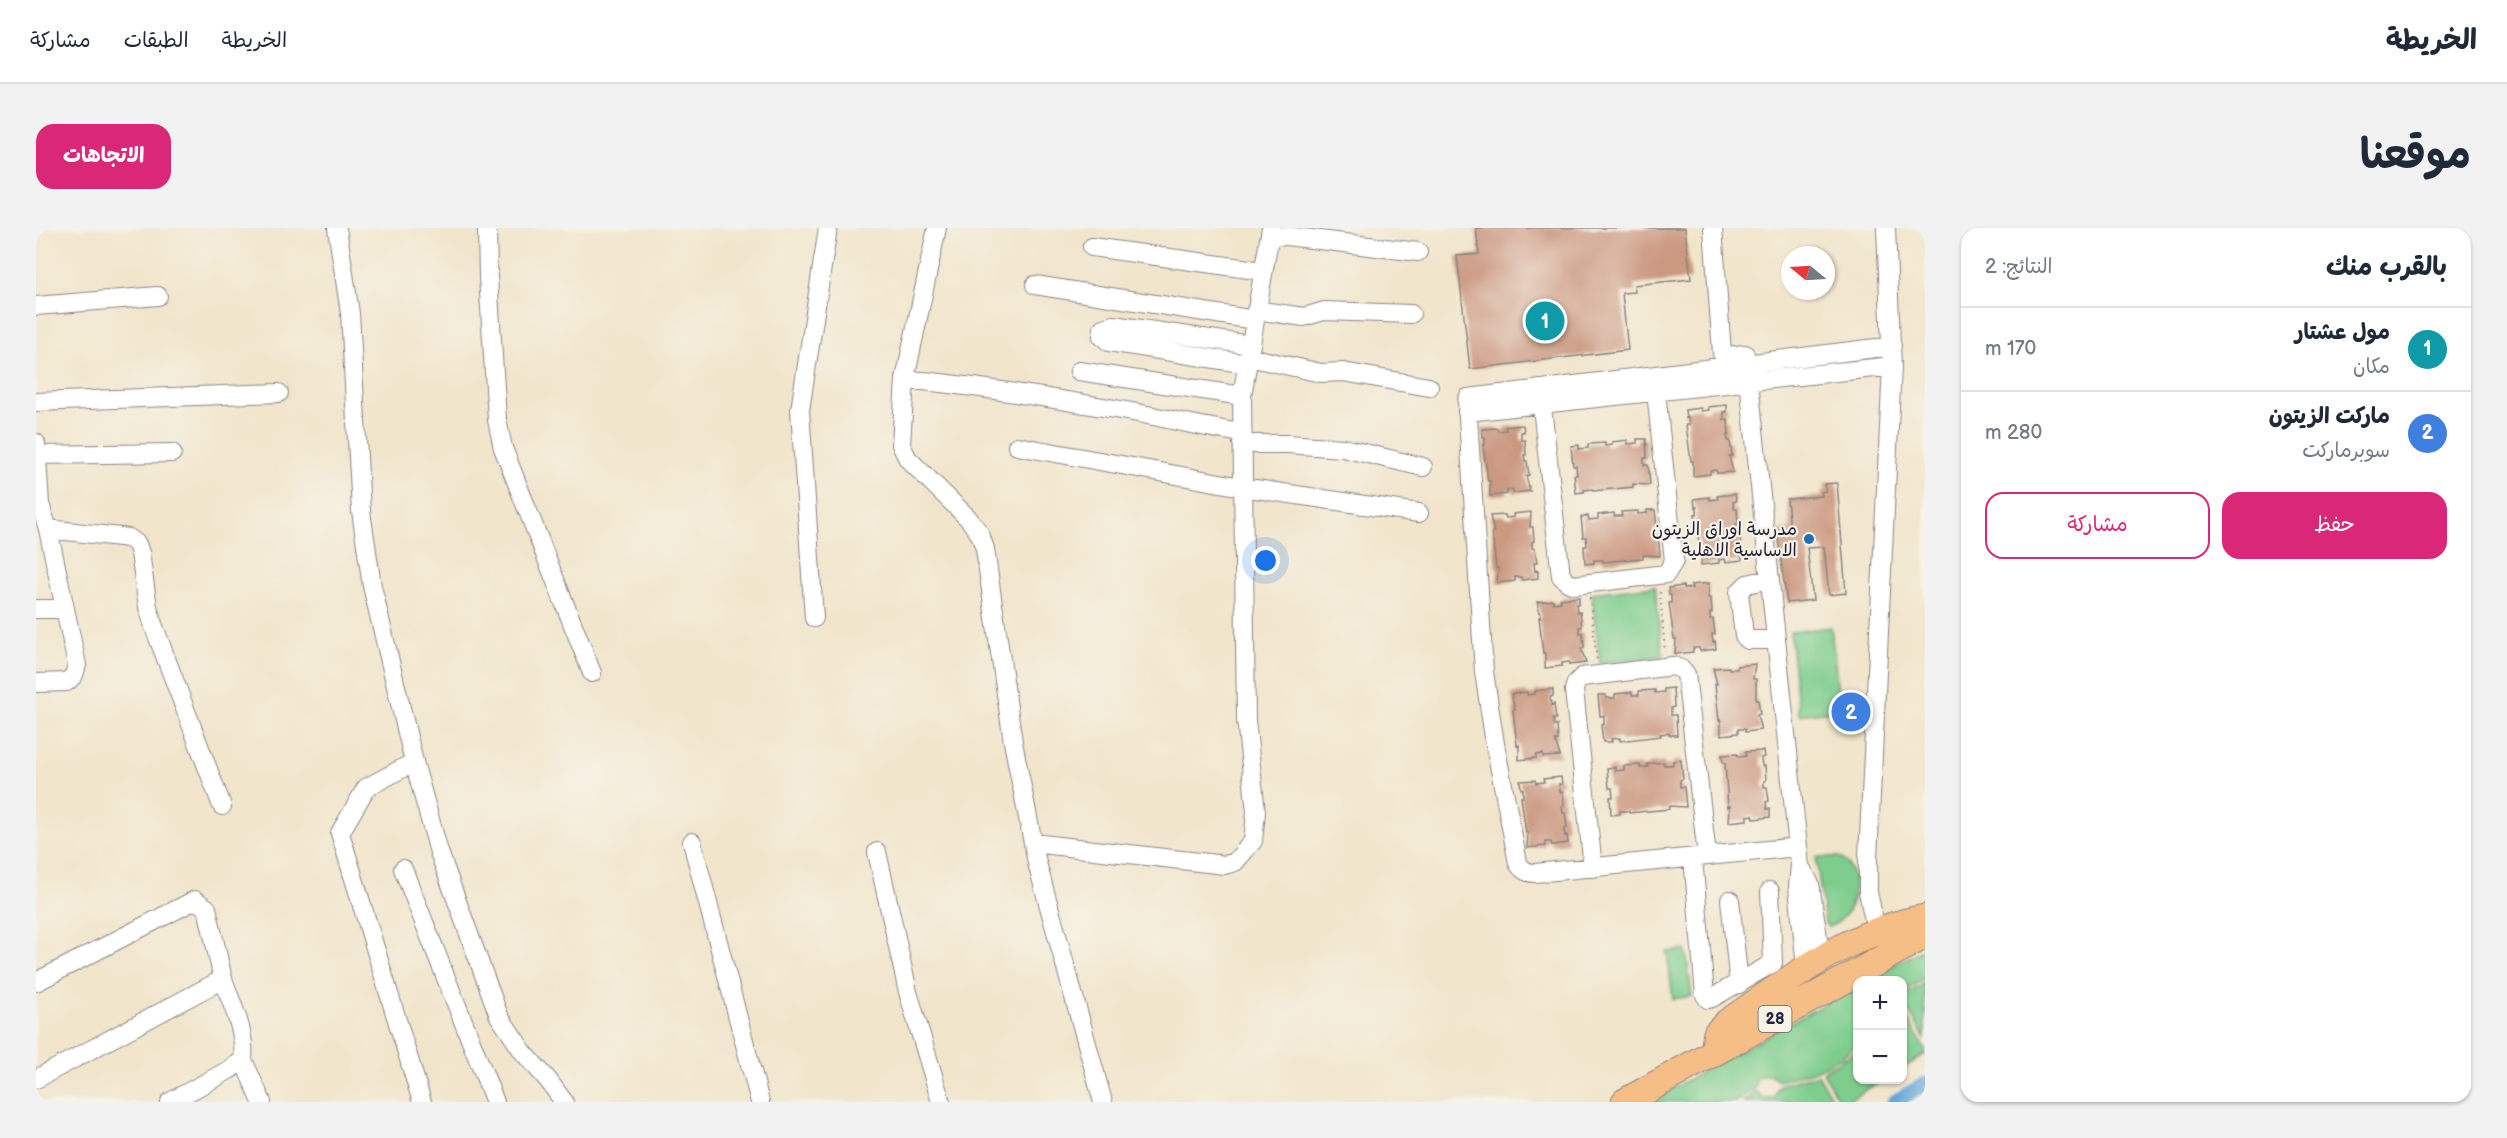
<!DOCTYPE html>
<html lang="ar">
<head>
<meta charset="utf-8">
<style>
	:root { --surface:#fff; --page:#f2f2f3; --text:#1f2937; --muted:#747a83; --line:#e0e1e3; --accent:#db2777 }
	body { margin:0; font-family:"Balsamiq Sans","Playpen Sans Arabic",sans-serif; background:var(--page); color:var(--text); direction:rtl }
	.controls { position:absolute; right:18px; bottom:18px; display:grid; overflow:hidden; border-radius:12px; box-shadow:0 2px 4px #0004 }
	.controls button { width:54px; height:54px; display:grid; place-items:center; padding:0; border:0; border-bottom:2px solid var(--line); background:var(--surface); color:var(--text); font:30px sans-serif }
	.compass { position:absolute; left:1745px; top:18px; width:54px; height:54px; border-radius:50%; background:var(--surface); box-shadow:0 2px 4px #0004; rotate:288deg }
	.you { position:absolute; left:1230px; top:333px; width:21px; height:21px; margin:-15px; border:4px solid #fff; border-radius:50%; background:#1a73e8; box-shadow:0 0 0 9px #1a73e833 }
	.badge { display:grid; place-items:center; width:39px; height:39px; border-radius:50%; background:var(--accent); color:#fff; font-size:20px; font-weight:700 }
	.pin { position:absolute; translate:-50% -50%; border:3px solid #fff; box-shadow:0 2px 6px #0006 }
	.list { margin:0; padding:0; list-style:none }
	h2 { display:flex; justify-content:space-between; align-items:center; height:78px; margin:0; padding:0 24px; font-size:26px }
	h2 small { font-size:20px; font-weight:400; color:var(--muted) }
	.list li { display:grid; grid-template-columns:39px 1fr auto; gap:18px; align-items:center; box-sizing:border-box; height:84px; padding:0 24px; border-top:2px solid var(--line) }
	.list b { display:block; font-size:22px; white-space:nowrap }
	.list p { margin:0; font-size:20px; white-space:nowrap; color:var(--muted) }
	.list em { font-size:20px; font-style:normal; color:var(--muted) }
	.actions { display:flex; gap:12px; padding:18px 24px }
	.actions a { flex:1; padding:14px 0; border:2px solid var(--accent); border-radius:18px; text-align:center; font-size:21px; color:var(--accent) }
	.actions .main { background:var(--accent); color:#fff }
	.map { position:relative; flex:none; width:1889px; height:874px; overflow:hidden; direction:ltr; border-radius:18px }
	header { display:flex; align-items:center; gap:36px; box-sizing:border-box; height:84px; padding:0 30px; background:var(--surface); border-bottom:2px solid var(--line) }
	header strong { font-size:28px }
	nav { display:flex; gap:33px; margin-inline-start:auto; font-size:21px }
	.intro { display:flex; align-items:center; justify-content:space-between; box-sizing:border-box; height:144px; padding:0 36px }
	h1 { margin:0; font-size:42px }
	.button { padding:15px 27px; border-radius:18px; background:var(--accent); color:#fff; font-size:21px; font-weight:700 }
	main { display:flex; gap:36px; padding:0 36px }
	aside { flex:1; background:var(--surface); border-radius:18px; box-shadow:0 2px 4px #0004 }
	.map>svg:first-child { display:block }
</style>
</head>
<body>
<header>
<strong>الخريطة</strong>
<nav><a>الخريطة</a><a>الطبقات</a><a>مشاركة</a></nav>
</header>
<div class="intro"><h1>موقعنا</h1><a class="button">الاتجاهات</a></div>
<main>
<aside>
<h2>بالقرب منك<small>النتائج: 2</small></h2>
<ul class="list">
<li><span class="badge" style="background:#0f9aa8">1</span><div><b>مول عشتار</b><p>مكان</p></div><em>170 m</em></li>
<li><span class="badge" style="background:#3f7fe0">2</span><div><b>ماركت الزيتون</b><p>سوبرماركت</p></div><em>280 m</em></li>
</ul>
<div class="actions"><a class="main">حفظ</a><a>مشاركة</a></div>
</aside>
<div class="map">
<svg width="1889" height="874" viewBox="0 0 1889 874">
	<rect width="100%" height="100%" fill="#f7f3e8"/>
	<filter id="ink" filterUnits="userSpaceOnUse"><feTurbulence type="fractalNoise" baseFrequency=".0167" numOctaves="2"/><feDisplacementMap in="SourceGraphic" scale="12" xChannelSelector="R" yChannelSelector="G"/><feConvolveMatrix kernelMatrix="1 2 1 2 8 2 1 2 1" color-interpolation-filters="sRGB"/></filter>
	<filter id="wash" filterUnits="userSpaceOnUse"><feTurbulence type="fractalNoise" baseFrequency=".008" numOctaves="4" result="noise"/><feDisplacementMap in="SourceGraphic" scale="24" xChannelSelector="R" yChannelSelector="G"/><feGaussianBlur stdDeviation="1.35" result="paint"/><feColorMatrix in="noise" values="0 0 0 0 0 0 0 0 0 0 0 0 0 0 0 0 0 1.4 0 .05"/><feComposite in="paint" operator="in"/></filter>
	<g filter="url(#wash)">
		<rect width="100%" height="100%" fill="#f1e5cb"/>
		<!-- green -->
		<path fill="#7ecd8d" stroke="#507864" stroke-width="1.5" d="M 1619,358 L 1627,428 L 1564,435 L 1556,365 Z
			M 1795,399 L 1804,482 L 1763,487 L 1754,404 Z
			M 1780,629 L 1804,629 C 1828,645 1820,691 1792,699 L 1789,695 Z
			M 1889,720 L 1889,750 L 1867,764 L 1866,752 L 1831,752 Z
			M 1650,722 L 1656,768 L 1637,771 L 1631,724 Z
			M 1889,755 L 1889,811 L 1866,771 L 1872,765 Z
			M 1821,758 L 1821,816 C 1799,837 1772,846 1743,852 L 1735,847 L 1723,848 L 1720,852 L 1719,860 L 1699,874 L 1612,874 Z
			M 1866,781 L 1889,821 L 1889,827 L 1867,840 Z
			M 1821,822 L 1822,852 L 1845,853 L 1809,874 L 1804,874 L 1787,844 Z
			M 1782,846 L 1798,874 L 1706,874 L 1720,864 L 1726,870 L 1738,869 L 1743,857 Z"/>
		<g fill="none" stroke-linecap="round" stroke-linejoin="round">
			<!-- canal -->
			<path stroke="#65a6d9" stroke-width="15" d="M 1858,874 L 1889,856"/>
		</g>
		<g id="blocks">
			<!-- building -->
			<path fill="#cb9880" d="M 1440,0 L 1649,0 L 1655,51 L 1598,57 L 1599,64 L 1586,65 L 1592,122 L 1434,141 L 1421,28 L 1443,26 Z
				M 1691,177 L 1691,184 L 1688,184 L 1688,192 L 1692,192 L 1693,207 L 1691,207 L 1692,213 L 1694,213 L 1696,228 L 1693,228 L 1697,244 L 1681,245 L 1680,242 L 1674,243 L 1674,246 L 1657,248 L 1657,233 L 1655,233 L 1650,197 L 1653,197 L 1652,189 L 1650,190 L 1649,182 L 1665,180 L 1665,183 L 1673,182 L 1672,179 Z
				M 1487,197 L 1488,204 L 1485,204 L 1485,212 L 1489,212 L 1490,227 L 1488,227 L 1489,233 L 1491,233 L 1493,247 L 1490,248 L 1494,263 L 1478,265 L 1477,262 L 1471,262 L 1471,266 L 1454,268 L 1454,253 L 1452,253 L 1447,217 L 1449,217 L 1449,209 L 1447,209 L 1446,201 L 1461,200 L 1462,203 L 1470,202 L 1469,199 Z
				M 1601,211 L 1610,211 L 1611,230 L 1608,230 L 1608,237 L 1612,237 L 1614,257 L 1597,256 L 1597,259 L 1557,263 L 1557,261 L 1548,262 L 1548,264 L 1540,265 L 1538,247 L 1541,247 L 1540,238 L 1537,238 L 1535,218 L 1543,217 L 1543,221 L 1552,220 L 1552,216 L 1569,215 L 1569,218 L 1576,217 L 1576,214 L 1592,212 L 1592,216 L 1601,215 Z
				M 1801,255 L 1810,365 L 1793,367 L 1788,319 L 1771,320 L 1777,372 L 1751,375 L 1741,303 L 1754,301 L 1751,271 L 1786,268 L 1785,264 L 1790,263 L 1788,256 Z
				M 1699,266 L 1700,273 L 1697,274 L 1698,281 L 1701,281 L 1702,296 L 1700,296 L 1701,303 L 1703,302 L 1705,317 L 1702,317 L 1703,325 L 1705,325 L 1706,332 L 1690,334 L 1689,331 L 1683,332 L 1683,335 L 1665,337 L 1666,322 L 1664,322 L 1659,286 L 1661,286 L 1661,279 L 1659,279 L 1658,271 L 1673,269 L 1674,272 L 1682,271 L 1681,268 Z
				M 1611,282 L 1619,282 L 1621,300 L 1617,301 L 1618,308 L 1622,308 L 1624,328 L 1607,327 L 1607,330 L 1567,334 L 1567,332 L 1558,332 L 1558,335 L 1549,336 L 1548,318 L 1551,318 L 1550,309 L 1547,309 L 1545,289 L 1552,288 L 1553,292 L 1562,291 L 1562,287 L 1578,285 L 1578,288 L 1586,288 L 1585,284 L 1602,283 L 1602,286 L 1611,285 Z
				M 1495,284 L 1494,299 L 1497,299 L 1498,313 L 1496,314 L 1496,320 L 1499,320 L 1501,334 L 1498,335 L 1499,343 L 1502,342 L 1502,350 L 1486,352 L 1485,349 L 1479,349 L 1479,353 L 1461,355 L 1462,340 L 1460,340 L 1456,304 L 1458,304 L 1454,288 L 1469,287 L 1470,290 L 1478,289 L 1477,286 Z
				M 1673,355 L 1672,370 L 1675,370 L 1676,385 L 1674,385 L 1674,391 L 1677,391 L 1679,406 L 1676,406 L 1677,414 L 1679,413 L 1680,421 L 1664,423 L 1663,420 L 1657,420 L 1657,424 L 1639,426 L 1640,411 L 1638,411 L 1633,375 L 1635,375 L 1635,367 L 1633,367 L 1632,360 L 1647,358 L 1648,361 L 1656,360 L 1655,357 Z
				M 1543,369 L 1543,376 L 1540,376 L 1541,384 L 1544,384 L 1546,399 L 1543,399 L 1544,405 L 1547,405 L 1548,420 L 1545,420 L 1550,435 L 1533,437 L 1533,434 L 1526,435 L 1526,438 L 1509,440 L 1509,425 L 1507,425 L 1503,389 L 1505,389 L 1501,374 L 1517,372 L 1517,375 L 1525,374 L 1524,371 Z
				M 1719,436 L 1717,451 L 1720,451 L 1720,472 L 1722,472 L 1724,486 L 1721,487 L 1725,502 L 1709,504 L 1709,501 L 1702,501 L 1702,505 L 1685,507 L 1685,491 L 1683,492 L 1679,456 L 1681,456 L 1677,440 L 1693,439 L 1693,441 L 1701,441 L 1701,438 Z
				M 1637,460 L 1638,479 L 1635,480 L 1635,487 L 1640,487 L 1641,507 L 1633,507 L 1633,505 L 1624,506 L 1625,508 L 1584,513 L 1584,510 L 1575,511 L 1576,514 L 1567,514 L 1565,497 L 1568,496 L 1568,488 L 1564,488 L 1562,467 L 1570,467 L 1570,470 L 1579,470 L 1579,466 L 1596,464 L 1596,467 L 1603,467 L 1603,463 L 1619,462 L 1619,465 L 1628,464 L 1628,461 Z
				M 1517,461 L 1517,468 L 1514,469 L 1515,477 L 1518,476 L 1520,491 L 1517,491 L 1518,498 L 1521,497 L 1522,512 L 1519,512 L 1524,528 L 1507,529 L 1507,526 L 1500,527 L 1500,530 L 1483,532 L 1483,517 L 1481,518 L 1477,482 L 1479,481 L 1475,466 L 1491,464 L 1491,467 L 1499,466 L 1499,463 Z
				M 1727,523 L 1728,529 L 1725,530 L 1726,538 L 1729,538 L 1730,552 L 1728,553 L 1728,559 L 1731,559 L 1733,573 L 1730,574 L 1731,581 L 1734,581 L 1734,589 L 1718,591 L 1717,587 L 1711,588 L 1711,592 L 1693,594 L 1694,578 L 1692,579 L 1689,535 L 1687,535 L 1686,527 L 1701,526 L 1702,529 L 1710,528 L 1709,524 Z
				M 1645,532 L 1647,551 L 1644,552 L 1644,559 L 1648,559 L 1650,579 L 1633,578 L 1633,581 L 1593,585 L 1593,583 L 1584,583 L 1584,586 L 1575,587 L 1574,569 L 1577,569 L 1576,560 L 1573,560 L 1571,540 L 1579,539 L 1579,543 L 1588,542 L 1588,538 L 1604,537 L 1604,540 L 1612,539 L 1611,536 L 1628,534 L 1628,537 L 1637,537 L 1637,533 Z
				M 1525,549 L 1526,556 L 1523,556 L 1524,564 L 1527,564 L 1528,578 L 1526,579 L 1527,585 L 1529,585 L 1531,600 L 1528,600 L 1529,608 L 1531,607 L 1532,615 L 1516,617 L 1515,614 L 1509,614 L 1509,618 L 1491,620 L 1492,605 L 1490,605 L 1485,569 L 1487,569 L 1487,561 L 1485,561 L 1484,553 L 1499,552 L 1500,555 L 1508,554 L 1507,551 Z"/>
		</g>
	</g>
	<g filter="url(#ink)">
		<use href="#blocks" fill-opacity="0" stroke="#8a8483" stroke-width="1.5"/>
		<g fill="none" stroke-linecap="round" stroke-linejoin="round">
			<defs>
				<path id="minor" d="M 301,0 L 314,85 L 325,283 L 336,358 L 378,534 L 403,624 L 463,788 L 488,825 L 512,852 L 528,874
					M 451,0 L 452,48 L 461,192 L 467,220 L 556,445
					M 901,0 L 869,151 L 865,217 L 872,231 L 932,290 L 944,306 L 949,321 L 977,514 L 1001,635 L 1067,874
					M 1677,0 L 1686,125 L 1690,128 L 1709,126
					M 1234,6 L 1382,24
					M 1056,19 L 1227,43
					M 999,57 L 1219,92
					M 0,78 L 122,68
					M 1220,82 L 1268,89 L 1288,83 L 1375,86
					M 1213,129 L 1285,145 L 1307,144 L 1393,159
					M 1211,136 L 1073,114 L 1066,108 L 1067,100 L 1077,97 L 1215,117
					M 1043,143 L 1206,168
					M 869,151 C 948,159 1023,171 1102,185 C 1137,192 1170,200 1206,205
					M 1713,154 L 1764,638 L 1762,658 L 1770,740
					M 1504,161 L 1525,348 L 1531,354 L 1538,357 L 1630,346 L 1638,333 L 1620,164
					M 0,174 L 243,165
					M 1431,184 L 1856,138
					M 0,215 L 4,276 L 12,301 L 41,437 L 38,447 L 31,454 L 0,455
					M 1206,216 L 1251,216 L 1307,220 L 1387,239
					M 981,218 L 1206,259 L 1383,285
					M 1,227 L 136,225
					M 12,301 L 93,310 L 101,316 L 104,325 L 112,379 L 118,399 L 186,578
					M 1734,351 L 1711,356 L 1703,364 L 1708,408 L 1712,412 L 1740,412
					M 0,381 L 29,381
					M 778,390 L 764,182 L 792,0
					M 378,534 L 330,560 L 304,605 L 386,874
					M 656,614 L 724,874
					M 997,615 L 1189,637 L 1199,634 L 1217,613 L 1220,584 L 1210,492 L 1206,168 L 1235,0
					M 1762,619 L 1499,645 C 1491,645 1486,642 1482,635 L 1459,516 L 1448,444 L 1431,173 L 1432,170 L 1856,118
					M 841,624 L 872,764 L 905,874
					M 1657,630 L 1669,767 L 1672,771 L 1676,770 L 1737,735 L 1734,663
					M 1764,638 L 1774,656 L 1785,730
					M 1557,640 L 1538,462 L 1540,455 L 1546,449 L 1637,438 L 1645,441 L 1650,446 L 1671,628
					M 367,641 L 459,874
					M 1694,672 L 1703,756
					M 1840,702 L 1832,664 L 1832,629 L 1856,138 L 1850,0
					M 0,754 L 159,672 L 171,680 L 187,751 L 0,851
					M 207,832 L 226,874
					M 134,874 L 193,842 L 207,832 C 210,804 196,777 187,751"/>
				<path id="highway" d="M 1678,824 L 1681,805 L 1692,794 C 1755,751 1813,703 1889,690
					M 1589,874 L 1889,707"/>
			</defs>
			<!-- minor casing -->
			<use href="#minor" stroke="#8a8483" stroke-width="20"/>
			<!-- highway casing -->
			<use href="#highway" stroke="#8a8483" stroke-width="29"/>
			<!-- path -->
			<path stroke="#8a8483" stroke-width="2" stroke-dasharray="1.5 4.5" stroke-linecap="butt" d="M 1624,364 L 1629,424
				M 1554,370 L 1561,433"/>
			<!-- minor -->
			<use href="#minor" stroke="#fff" stroke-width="18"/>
			<!-- highway -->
			<use href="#highway" stroke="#f6be87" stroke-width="27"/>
		</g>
	</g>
	<!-- markers -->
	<circle fill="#1f6fb2" stroke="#f7f3e8" stroke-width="2" cx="1773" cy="311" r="6"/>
	<g text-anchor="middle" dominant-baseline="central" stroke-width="4.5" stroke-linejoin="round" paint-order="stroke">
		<!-- shield labels -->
		<rect fill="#f7f3e8" stroke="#62616f" stroke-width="1.5" x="1722.5" y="778" width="33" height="26" rx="4.5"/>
		<g font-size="16" font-weight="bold" fill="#22223b">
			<text x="1739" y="791">28</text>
		</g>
		<!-- poi labels -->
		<g font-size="18" fill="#22223b" stroke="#f7f3e8" text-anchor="end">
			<text x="1761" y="301">مدرسة اوراق الزيتون<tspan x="1761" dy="21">الاساسية الاهلية</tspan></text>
		</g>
	</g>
</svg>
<div class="controls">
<button>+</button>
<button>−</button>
</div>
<svg class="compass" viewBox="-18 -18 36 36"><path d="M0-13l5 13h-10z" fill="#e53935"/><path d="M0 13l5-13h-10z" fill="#747a83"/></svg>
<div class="you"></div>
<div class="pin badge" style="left:1509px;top:93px;background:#0f9aa8">1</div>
<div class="pin badge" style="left:1815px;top:484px;background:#3f7fe0">2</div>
</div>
</main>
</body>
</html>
